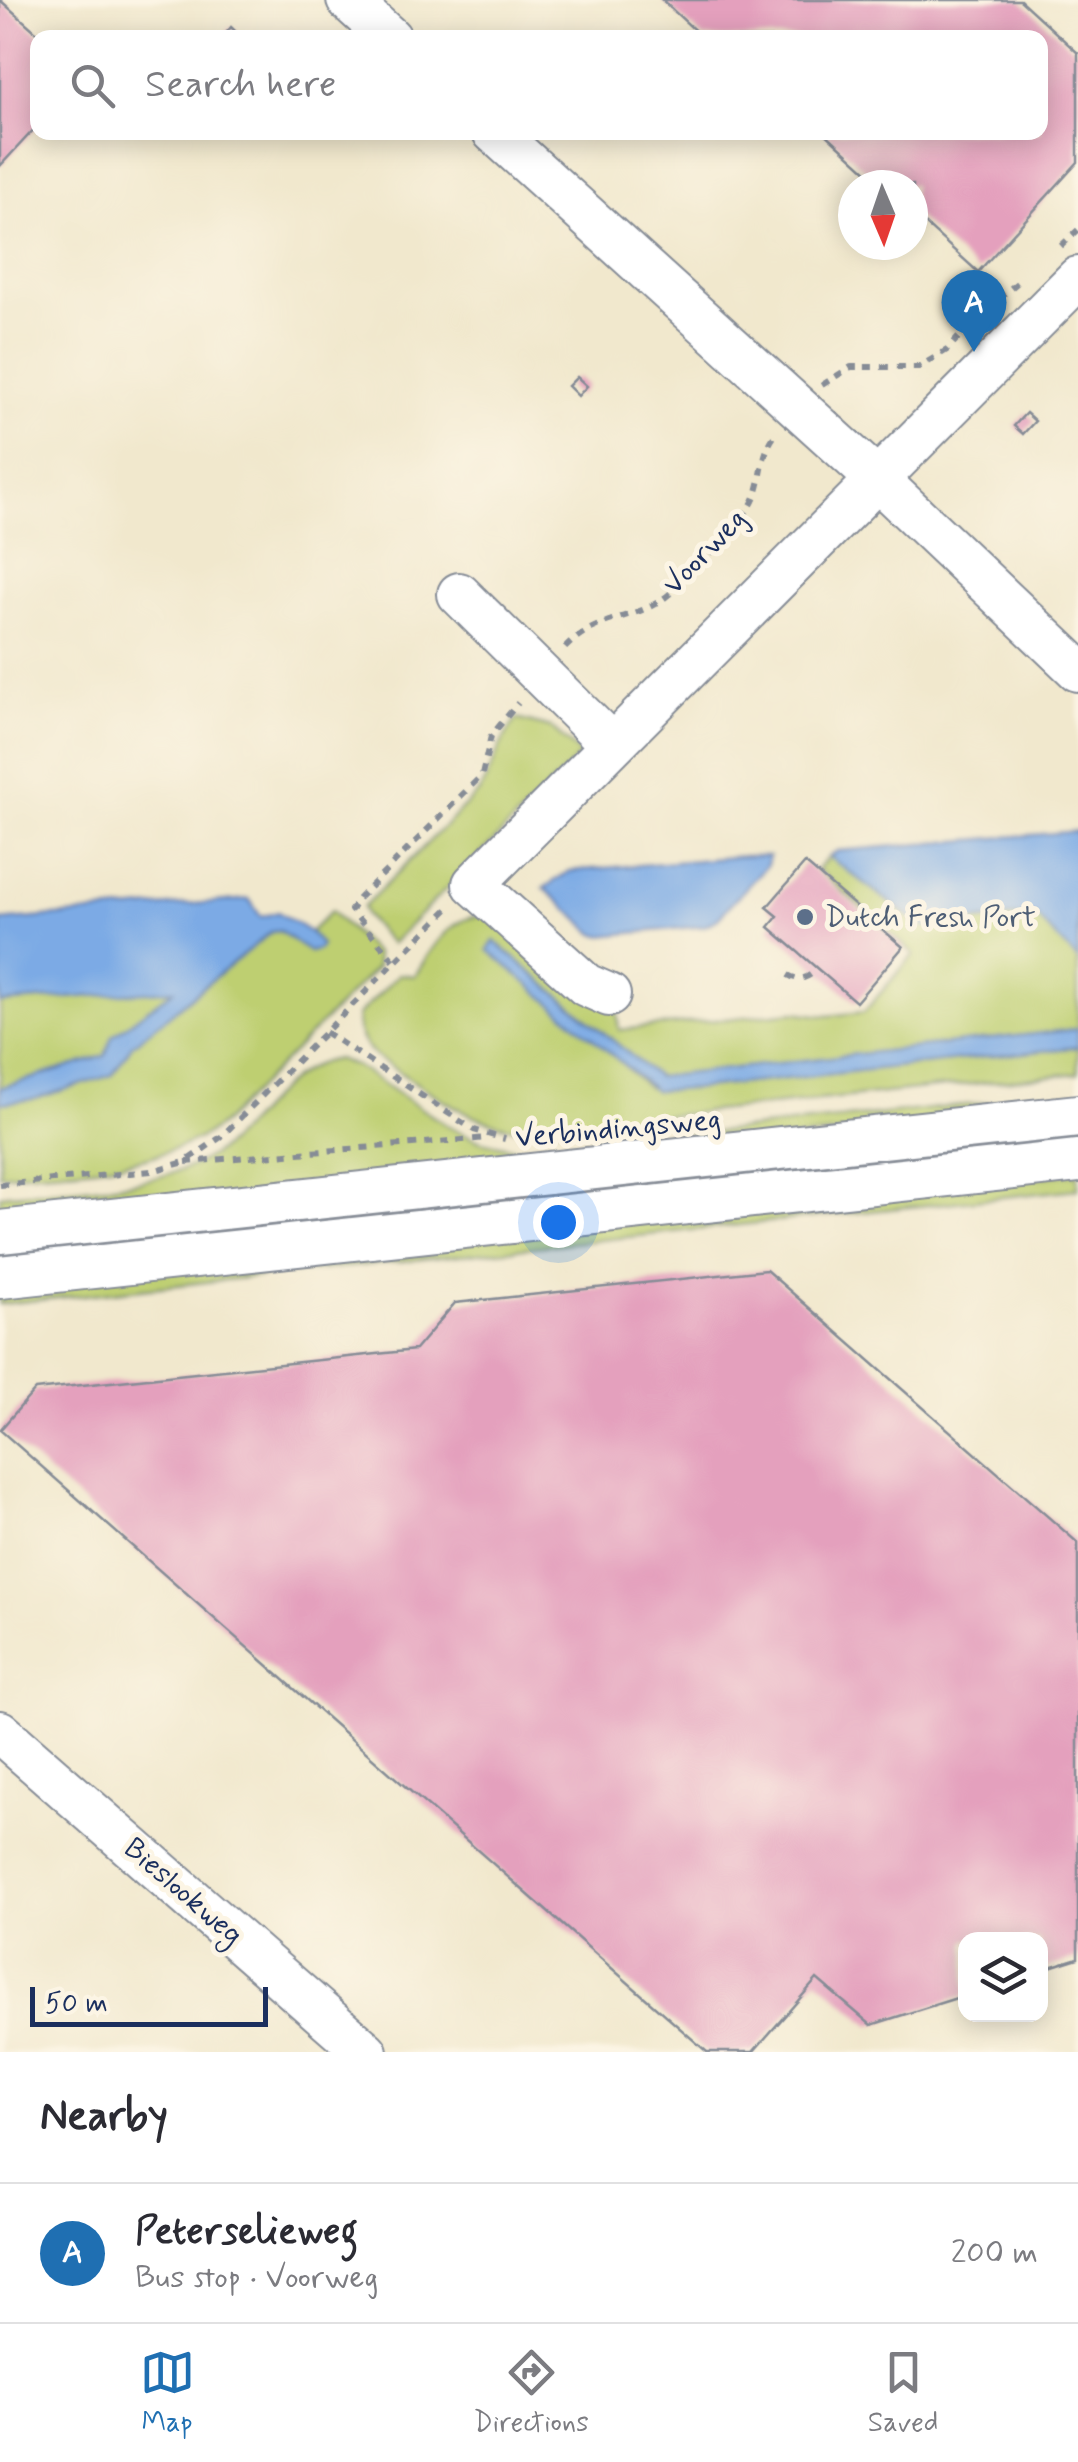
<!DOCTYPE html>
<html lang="en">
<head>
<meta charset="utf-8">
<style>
	:root { --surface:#fff; --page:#f7f7f7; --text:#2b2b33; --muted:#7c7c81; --line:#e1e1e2; --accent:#1f6fb2 }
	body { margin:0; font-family:Mynerve,sans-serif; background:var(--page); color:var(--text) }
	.controls { position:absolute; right:30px; bottom:30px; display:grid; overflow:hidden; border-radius:20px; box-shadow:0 5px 25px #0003 }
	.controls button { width:90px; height:90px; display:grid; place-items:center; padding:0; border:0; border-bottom:2px solid var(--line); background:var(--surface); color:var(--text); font:50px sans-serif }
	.compass { position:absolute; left:838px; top:170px; width:90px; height:90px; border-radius:50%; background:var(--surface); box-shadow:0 5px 25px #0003; rotate:178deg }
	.scale { position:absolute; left:30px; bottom:25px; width:238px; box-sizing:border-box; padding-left:10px; border:5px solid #1b2f5e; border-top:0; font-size:28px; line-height:35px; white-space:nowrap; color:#1b2f5e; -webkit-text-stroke:8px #fcf5e5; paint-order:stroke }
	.you { position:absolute; left:558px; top:1222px; width:35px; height:35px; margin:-25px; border:8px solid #fff; border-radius:50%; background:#1a73e8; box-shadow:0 0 0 15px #1a73e833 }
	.badge { display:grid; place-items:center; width:65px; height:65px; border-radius:50%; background:var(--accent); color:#fff; font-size:32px; font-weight:700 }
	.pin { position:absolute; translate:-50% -82px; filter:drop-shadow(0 2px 5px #0008) }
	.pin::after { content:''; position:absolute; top:52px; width:35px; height:30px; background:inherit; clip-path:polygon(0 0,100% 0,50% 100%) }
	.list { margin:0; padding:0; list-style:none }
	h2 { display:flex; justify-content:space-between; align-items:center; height:130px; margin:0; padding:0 40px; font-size:42px }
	h2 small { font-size:32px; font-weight:400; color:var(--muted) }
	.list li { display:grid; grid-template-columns:65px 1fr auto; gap:30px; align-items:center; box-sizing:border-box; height:140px; padding:0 40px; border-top:2px solid var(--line) }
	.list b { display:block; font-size:38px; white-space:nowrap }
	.list p { margin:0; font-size:32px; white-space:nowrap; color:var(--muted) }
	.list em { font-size:32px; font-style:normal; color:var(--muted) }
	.icon { flex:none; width:55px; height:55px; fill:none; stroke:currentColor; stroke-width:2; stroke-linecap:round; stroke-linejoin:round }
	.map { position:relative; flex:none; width:1078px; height:2052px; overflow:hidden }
	.search { position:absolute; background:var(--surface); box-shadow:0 5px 25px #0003; left:30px; right:30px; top:30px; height:110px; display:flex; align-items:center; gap:25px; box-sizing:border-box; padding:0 35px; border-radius:20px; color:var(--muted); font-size:38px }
	.sheet { height:270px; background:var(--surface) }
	nav { display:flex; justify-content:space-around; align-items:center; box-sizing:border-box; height:140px; border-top:2px solid var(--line); background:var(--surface); font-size:28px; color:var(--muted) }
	nav a { display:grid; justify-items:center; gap:5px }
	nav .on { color:var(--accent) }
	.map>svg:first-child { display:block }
</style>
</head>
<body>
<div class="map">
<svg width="1078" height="2052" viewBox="0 0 1078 2052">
	<rect width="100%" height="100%" fill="#fcf5e5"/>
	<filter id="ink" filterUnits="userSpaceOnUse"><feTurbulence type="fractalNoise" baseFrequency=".01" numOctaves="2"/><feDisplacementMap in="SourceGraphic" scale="20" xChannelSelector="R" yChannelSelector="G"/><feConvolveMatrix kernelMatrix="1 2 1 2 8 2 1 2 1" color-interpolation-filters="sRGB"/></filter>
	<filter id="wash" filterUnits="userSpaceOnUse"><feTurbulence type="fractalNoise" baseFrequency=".0048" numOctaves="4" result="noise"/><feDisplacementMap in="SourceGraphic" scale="40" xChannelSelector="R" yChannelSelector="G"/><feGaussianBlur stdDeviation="2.25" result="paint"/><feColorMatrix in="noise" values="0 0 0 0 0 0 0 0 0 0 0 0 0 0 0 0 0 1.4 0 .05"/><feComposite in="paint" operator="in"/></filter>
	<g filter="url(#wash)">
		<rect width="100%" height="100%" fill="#f1e8cd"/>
		<!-- green -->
		<path fill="#becf71" stroke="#6c7f68" stroke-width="2.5" d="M 517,719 L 551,728 L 581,754 L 391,944 L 366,916 L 363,907 L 480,791 C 496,763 496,746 517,719 Z
			M 829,857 L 923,927 L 1034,914 L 1078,960 L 1078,1029 L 657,1077 L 494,941 L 648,1088 L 693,1089 L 1078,1047 L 1078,1073 L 532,1130 C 471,1126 425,1088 375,1056 C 364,1044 355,1032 358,1015 L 399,974 L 415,976 C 431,949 452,913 488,916 L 616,1006 L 619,1030 L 794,1012 L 826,1016 L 864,1012 L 914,954 L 817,869 Z
			M 331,911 L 376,954 L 377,967 L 222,1124 C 158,1170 76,1168 0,1175 L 0,1103 L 35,1099 L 112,1075 L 132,1045 L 271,932 L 280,931 L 309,952 L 321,945 L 310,932 Z
			M 176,989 L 113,1036 L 105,1056 L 0,1088 L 0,1003 Z
			M 337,1059 L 356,1066 L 451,1128 L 481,1141 L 518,1149 L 615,1143 L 1078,1093 L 1078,1108 L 0,1222 L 0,1195 C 64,1188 148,1190 204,1160 C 254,1133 279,1067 337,1059 Z
			M 1078,1173 L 1078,1189 L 0,1304 L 0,1288 Z"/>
		<!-- water -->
		<path fill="#7baae5" stroke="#4b6ca2" stroke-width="2.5" d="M 1078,831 L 1078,960 L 1034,914 L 923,927 L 829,857 L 837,851 Z
			M 745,856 L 769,856 L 767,865 L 716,920 L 704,926 L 600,936 L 595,934 L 544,888 L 570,871 Z
			M 249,899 L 261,917 L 278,912 L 310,932 L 321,945 L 318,950 L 309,952 L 280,931 L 271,932 L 132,1045 L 112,1075 L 35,1099 L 0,1103 L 0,1088 L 105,1056 L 112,1036 L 174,990 L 0,1003 L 0,921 Z
			M 494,941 L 657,1077 L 1078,1029 L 1078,1047 L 693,1089 L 655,1091 L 488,950 Z"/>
		<g id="blocks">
			<!-- building -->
			<path fill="#e4a0bd" d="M 0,0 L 43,38 L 38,38 L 38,125 L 0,166 Z
				M 662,0 L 1020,0 L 1078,53 L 1078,162 L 978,272 L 913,213 L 913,185 L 882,185 L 824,132 L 1040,132 L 1040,38 L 703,38 Z
				M 231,27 L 242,38 L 222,38 Z
				M 577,377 L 587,386 L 578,396 L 568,386 Z
				M 1026,413 L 1035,421 L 1023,434 L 1014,426 Z
				M 805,863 L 903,947 L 856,1002 L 769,927 L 778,916 L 767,907 Z
				M 766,1270 L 1078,1543 L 1078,1958 L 1040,1970 L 1040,1940 L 966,1940 L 966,1995 L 871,2025 L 817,1979 L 753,2052 L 707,2052 L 0,1430 L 35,1390 L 415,1350 L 455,1303 Z"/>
		</g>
	</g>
	<g filter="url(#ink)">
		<use href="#blocks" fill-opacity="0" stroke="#868c96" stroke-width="2.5"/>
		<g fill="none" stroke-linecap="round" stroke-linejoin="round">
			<defs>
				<path id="minor" d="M 348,0 L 390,38
					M 494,132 L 877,479 L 1078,670
					M 459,594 L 612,745
					M 609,995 L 586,985 L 474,884 L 1078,278
					M 0,1232 L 1078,1116
					M 0,1277 L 1078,1161
					M 0,1732 L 366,2052"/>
			</defs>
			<!-- minor casing -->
			<use href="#minor" stroke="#868c96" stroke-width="46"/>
			<!-- path -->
			<path stroke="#868c96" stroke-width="6" stroke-dasharray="8 8" stroke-linecap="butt" d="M 1061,246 L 1078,230
				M 822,385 L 851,367 L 919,367 L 947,350 L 980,314 L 1017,283
				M 565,648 C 597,614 636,621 667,596 C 682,584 743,520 751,505 C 765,481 758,456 776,434
				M 394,961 L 351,910 L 359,898 L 482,775 L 491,736 L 518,703
				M 788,975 C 800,982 808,978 817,969
				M 325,1032 L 474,1130 L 505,1139
				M 186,1162 L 488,1138
				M 0,1185 L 152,1171 L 185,1162 L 221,1137 L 449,908"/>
			<!-- minor -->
			<use href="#minor" stroke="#fff" stroke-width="42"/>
		</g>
	</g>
	<!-- markers -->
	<circle fill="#5c6f8a" stroke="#fcf5e5" stroke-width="4" cx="805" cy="917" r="10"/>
	<g text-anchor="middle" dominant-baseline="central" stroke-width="10" stroke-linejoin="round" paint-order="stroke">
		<!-- street labels -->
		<g font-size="30" fill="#1b2f5e" stroke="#fcf5e5">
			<text transform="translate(705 552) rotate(-46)">Voorweg</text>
			<text transform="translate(618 1129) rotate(-5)">Verbindingsweg</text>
			<text transform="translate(183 1892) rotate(41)">Bieslookweg</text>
		</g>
		<!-- service labels -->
		<g font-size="30" fill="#4e5e75" stroke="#fcf5e5" text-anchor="start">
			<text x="825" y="917">Dutch Fresh Port</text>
		</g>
	</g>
</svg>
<div class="controls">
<button><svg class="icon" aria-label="layers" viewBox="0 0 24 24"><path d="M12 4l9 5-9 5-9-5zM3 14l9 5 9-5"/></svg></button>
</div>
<svg class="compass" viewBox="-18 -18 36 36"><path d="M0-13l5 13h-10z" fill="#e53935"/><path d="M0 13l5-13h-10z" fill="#7c7c81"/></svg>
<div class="scale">50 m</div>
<div class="you"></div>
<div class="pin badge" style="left:974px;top:352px">A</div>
<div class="search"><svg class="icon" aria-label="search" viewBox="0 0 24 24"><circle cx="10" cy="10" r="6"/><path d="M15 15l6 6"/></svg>Search here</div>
</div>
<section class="sheet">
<h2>Nearby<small></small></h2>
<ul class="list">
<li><span class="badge">A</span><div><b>Peterselieweg</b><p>Bus stop · Voorweg</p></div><em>200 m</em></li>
</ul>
</section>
<nav>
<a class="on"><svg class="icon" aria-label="map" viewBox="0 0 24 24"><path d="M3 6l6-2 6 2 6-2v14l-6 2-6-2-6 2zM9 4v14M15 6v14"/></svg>Map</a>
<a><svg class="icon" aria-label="directions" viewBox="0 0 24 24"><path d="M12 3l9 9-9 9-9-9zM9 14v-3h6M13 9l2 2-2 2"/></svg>Directions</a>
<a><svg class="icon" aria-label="saved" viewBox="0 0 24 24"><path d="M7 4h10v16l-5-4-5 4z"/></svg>Saved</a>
</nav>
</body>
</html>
